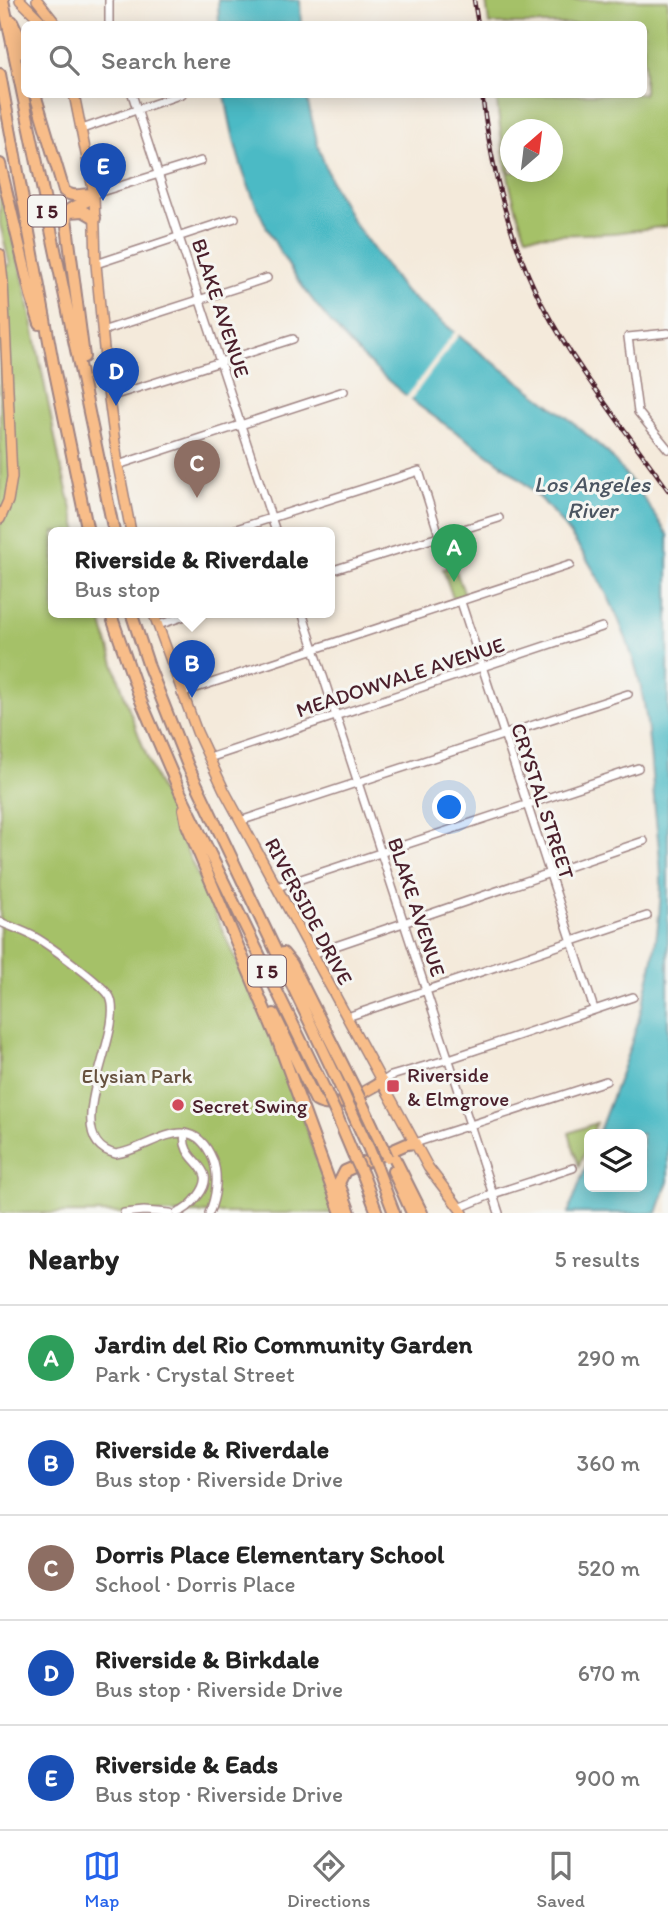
<!DOCTYPE html>
<html lang="en">
<head>
<meta charset="utf-8">
<style>
	:root { --surface:#fff; --page:#f6f6f6; --text:#222; --muted:#767676; --line:#e0e0e0; --accent:#2563eb }
	body { margin:0; font-family:Itim,sans-serif; background:var(--page); color:var(--text) }
	.controls { position:absolute; right:21px; bottom:21px; display:grid; overflow:hidden; border-radius:10px; box-shadow:0 4px 18px #0003 }
	.controls button { width:63px; height:63px; display:grid; place-items:center; padding:0; border:0; border-bottom:2px solid var(--line); background:var(--surface); color:var(--text); font:35px sans-serif }
	.compass { position:absolute; left:500px; top:119px; width:63px; height:63px; border-radius:50%; background:var(--surface); box-shadow:0 4px 18px #0003; rotate:28deg }
	.you { position:absolute; left:450px; top:808px; width:24px; height:24px; margin:-18px; border:5px solid #fff; border-radius:50%; background:#1a73e8; box-shadow:0 0 0 10px #1a73e833 }
	.badge { display:grid; place-items:center; width:46px; height:46px; border-radius:50%; background:var(--accent); color:#fff; font-size:23px; font-weight:700 }
	.pin { position:absolute; translate:-50% -58px; filter:drop-shadow(0 2px 4px #0008) }
	.pin::after { content:''; position:absolute; top:37px; width:24px; height:21px; background:inherit; clip-path:polygon(0 0,100% 0,50% 100%) }
	.popup { position:absolute; left:48px; top:527px; width:287px; height:91px; box-sizing:border-box; display:grid; place-content:center; border-radius:10px; background:var(--surface); filter:drop-shadow(0 2px 5px #0005); font-size:23px; white-space:nowrap; color:var(--muted) }
	.popup b { font-size:26px; color:var(--text) }
	.popup::after { content:''; position:absolute; left:50%; top:100%; margin-left:-14px; border:14px solid transparent; border-top-color:var(--surface) }
	.list { margin:0; padding:0; list-style:none }
	h2 { display:flex; justify-content:space-between; align-items:center; height:91px; margin:0; padding:0 28px; font-size:30px }
	h2 small { font-size:23px; font-weight:400; color:var(--muted) }
	.list li { display:grid; grid-template-columns:46px 1fr auto; gap:21px; align-items:center; box-sizing:border-box; height:105px; padding:0 28px; border-top:2px solid var(--line) }
	.list b { display:block; font-size:26px; white-space:nowrap }
	.list p { margin:0; font-size:23px; white-space:nowrap; color:var(--muted) }
	.list em { font-size:23px; font-style:normal; color:var(--muted) }
	.icon { flex:none; width:38px; height:38px; fill:none; stroke:currentColor; stroke-width:2; stroke-linecap:round; stroke-linejoin:round }
	.map { position:relative; flex:none; width:668px; height:1213px; overflow:hidden }
	.search { position:absolute; background:var(--surface); box-shadow:0 4px 18px #0003; left:21px; right:21px; top:21px; height:77px; display:flex; align-items:center; gap:18px; box-sizing:border-box; padding:0 24px; border-radius:10px; color:var(--muted); font-size:26px }
	.sheet { height:616px; background:var(--surface) }
	nav { display:flex; justify-content:space-around; align-items:center; box-sizing:border-box; height:98px; border-top:2px solid var(--line); background:var(--surface); font-size:19px; color:var(--muted) }
	nav a { display:grid; justify-items:center; gap:4px }
	nav .on { color:var(--accent) }
	.map>svg:first-child { display:block }
</style>
</head>
<body>
<div class="map">
<svg width="668" height="1213" viewBox="0 0 668 1213">
	<rect width="100%" height="100%" fill="#f6f6f2"/>
	<filter id="ink" filterUnits="userSpaceOnUse"><feTurbulence type="fractalNoise" baseFrequency=".0143" numOctaves="2"/><feDisplacementMap in="SourceGraphic" scale="14" xChannelSelector="R" yChannelSelector="G"/><feConvolveMatrix kernelMatrix="1 2 1 2 8 2 1 2 1" color-interpolation-filters="sRGB"/></filter>
	<filter id="wash" filterUnits="userSpaceOnUse"><feTurbulence type="fractalNoise" baseFrequency=".00686" numOctaves="4" result="noise"/><feDisplacementMap in="SourceGraphic" scale="28" xChannelSelector="R" yChannelSelector="G"/><feGaussianBlur stdDeviation="1.57" result="paint"/><feColorMatrix in="noise" values="0 0 0 0 0 0 0 0 0 0 0 0 0 0 0 0 0 1.4 0 .05"/><feComposite in="paint" operator="in"/></filter>
	<g filter="url(#wash)">
		<rect width="100%" height="100%" fill="#f4eadb"/>
		<!-- green -->
		<path fill="#a5c168" stroke="#78704a" stroke-width="2" fill-rule="evenodd" d="M 486,0 L 668,0 L 668,226 L 614,233 L 526,236 C 507,191 502,143 496,95 L 644,94 L 644,24 L 489,24 ZM 510,130 L 552,130 L 552,172 L 510,172 Z
			M 0,185 L 26,290 L 60,463 L 78,532 L 54,532 L 54,612 L 99,612 C 141,773 222,920 286,1073 C 304,1118 318,1167 335,1213 L 0,1213 L 0,266 L 10,265 L 0,224 Z
			M 454,566 L 465,595 L 453,598 L 443,569 Z
			M 596,1123 L 592,1134 L 589,1134 L 589,1141 L 579,1166 L 569,1133 Z"/>
		<!-- water -->
		<path fill="#4cbac5" stroke="#4b6c78" stroke-width="2" d="M 218,0 L 300,0 L 301,24 L 219,24 Z
			M 225,95 L 306,95 L 319,149 L 333,186 L 352,220 L 404,291 L 469,344 L 569,419 L 609,454 L 641,494 L 668,535 L 668,1181 L 657,1213 L 568,1213 L 589,1158 L 589,1187 L 642,1187 L 642,1134 L 598,1134 C 614,1091 632,1047 643,1003 C 653,965 660,922 661,883 C 661,856 656,827 654,799 C 650,754 648,705 634,662 C 616,603 584,546 542,500 C 506,462 459,436 418,405 C 344,348 279,271 247,182 C 236,155 230,124 225,95 Z"/>
		<!-- pier -->
		<path fill="#f4eadb" d="M 456,330 L 460,333 L 409,402 L 405,399 Z"/>
	</g>
	<g filter="url(#ink)">
		<g fill="none" stroke-linecap="round" stroke-linejoin="round">
			<defs>
				<path id="minor" d="M 109,0 L 109,24
					M 132,94 L 276,532
					M 82,129 L 182,94
					M 94,194 L 201,161
					M 96,264 L 235,218
					M 102,331 L 267,278
					M 668,333 L 628,337 L 638,412 L 668,449
					M 109,397 L 293,339
					M 118,465 L 344,391
					M 227,532 L 419,471 L 449,567
					M 330,571 L 499,518
					M 461,602 L 594,1009
					M 302,612 L 499,1213
					M 158,625 L 197,612
					M 181,693 L 570,565
					M 209,758 L 602,627
					M 240,821 L 628,694
					M 277,887 L 638,768
					M 0,922 C 12,927 24,931 35,937 C 49,945 104,985 110,997 C 126,1031 55,1141 116,1154 C 152,1149 191,1106 213,1160 C 219,1176 216,1198 209,1213
					M 312,954 L 644,841
					M 347,1017 L 647,916
					M 382,1082 L 391,1076 L 449,1059 L 633,997
					M 415,1143 L 606,1081
					M 459,1208 L 493,1194 L 573,1168
					M 124,1213 L 144,1211 L 170,1213
					M 177,1213 C 186,1210 192,1204 198,1196 C 222,1165 179,1164 185,1133"/>
				<path id="major" d="M 20,0 L 44,24
					M 37,0 L 56,24
					M 74,94 L 94,194 L 96,264 L 108,391 L 118,465 L 131,532
					M 0,254 L 3,281 L 12,477 L 8,501 L 0,519
					M 153,612 L 197,732 L 224,790 L 428,1167 L 463,1213"/>
				<path id="highway" d="M 3,0 L 114,532
					M 12,21 L 20,38 L 24,54
					M 0,74 L 53,363 L 88,532
					M 35,94 L 64,191 C 74,199 83,193 94,194
					M 0,164 L 32,299 L 40,324
					M 70,212 L 83,211 L 95,218
					M 84,357 L 66,218 L 70,209 L 87,201 L 94,194
					M 110,612 L 141,701 L 180,792 L 326,1092
					M 131,612 L 149,667 L 188,766 L 341,1088
					M 184,809 L 187,825 L 278,1041 L 341,1213
					M 283,953 L 292,964 L 355,1089
					M 274,1014 L 316,1101 C 336,1113 364,1091 382,1082
					M 360,1099 L 383,1148
					M 350,1108 L 369,1149
					M 337,1116 L 353,1154
					M 393,1155 L 422,1213
					M 377,1168 L 394,1213
					M 393,1171 L 412,1213
					M 363,1175 L 377,1213
					M 350,1213 L 339,1183 L 345,1171 L 407,1144 L 415,1143"/>
			</defs>
			<!-- minor casing -->
			<use href="#minor" stroke="#9f8483" stroke-width="10"/>
			<!-- major casing -->
			<use href="#major" stroke="#9f8483" stroke-width="12"/>
			<!-- highway casing -->
			<use href="#highway" stroke="#9f8483" stroke-width="14"/>
			<!-- minor -->
			<use href="#minor" stroke="#fff" stroke-width="7"/>
			<!-- major -->
			<use href="#major" stroke="#f8bd89" stroke-width="9"/>
			<!-- highway -->
			<use href="#highway" stroke="#f8bd89" stroke-width="10"/>
			<defs>
				<path id="rail" d="M 474,0 L 478,24
					M 482,94 C 491,168 508,238 542,304 C 577,370 625,429 668,490"/>
			</defs>
			<!-- rail casing -->
			<use href="#rail" stroke="#4a1f2b" stroke-width="4.5"/>
			<!-- rail -->
			<use href="#rail" stroke="#f6f6f2" stroke-width="2" stroke-dasharray="5" stroke-linecap="butt"/>
			<defs>
				<path id="highway-bridge" d="M 341,1088 L 350,1108
					M 355,1089 L 360,1099
					M 326,1092 L 337,1116
					M 383,1148 L 387,1157
					M 369,1149 L 377,1168
					M 353,1154 L 363,1175"/>
			</defs>
			<!-- highway-bridge casing -->
			<use href="#highway-bridge" stroke="#9f8483" stroke-width="14" stroke-linecap="butt"/>
			<!-- highway-bridge -->
			<use href="#highway-bridge" stroke="#f8bd89" stroke-width="10"/>
		</g>
	</g>
	<!-- markers -->
	<g fill="#d1495b" stroke="#f6f6f2" stroke-width="2.5">
		<rect x="386" y="1079" width="14" height="14" rx="3.5"/>
		<circle cx="178" cy="1105" r="7"/>
	</g>
	<g text-anchor="middle" dominant-baseline="central" stroke-width="6" stroke-linejoin="round" paint-order="stroke">
		<!-- shield labels -->
		<g fill="#f6f6f2" stroke="#7e6067" stroke-width="2">
			<rect x="28" y="195.5" width="38" height="31" rx="5"/>
			<rect x="248" y="955.5" width="38" height="31" rx="5"/>
		</g>
		<g font-size="19" font-weight="bold" fill="#4a1f2b">
			<text x="47" y="211">I 5</text>
			<text x="267" y="971">I 5</text>
		</g>
		<!-- street labels -->
		<g font-size="21" fill="#4a1f2b" stroke="#f6f6f2">
			<text transform="translate(221 308) rotate(72)">BLAKE AVENUE</text>
			<text transform="translate(400 677) rotate(-18)">MEADOWVALE AVENUE</text>
			<text transform="translate(543 801) rotate(72)">CRYSTAL STREET</text>
			<text transform="translate(417 907) rotate(72)">BLAKE AVENUE</text>
			<text transform="translate(309 911) rotate(62)">RIVERSIDE DRIVE</text>
		</g>
		<!-- poi labels -->
		<g font-size="21" fill="#4a1f2b" stroke="#f6f6f2" text-anchor="start">
			<text x="407" y="1074">Riverside<tspan x="407" dy="24">&amp; Elmgrove</tspan></text>
			<text x="192" y="1105">Secret Swing</text>
		</g>
		<!-- park labels -->
		<g font-size="21" fill="#65503d" stroke="#f6f6f2">
			<text x="137" y="1075">Elysian Park</text>
		</g>
		<!-- water labels -->
		<g font-size="23" font-style="italic" fill="#4b5561" stroke="#f6f6f2">
			<text x="592" y="484">Los Angeles<tspan x="592" dy="26">River</tspan></text>
		</g>
	</g>
</svg>
<div class="controls">
<button><svg class="icon" aria-label="layers" viewBox="0 0 24 24"><path d="M12 4l9 5-9 5-9-5zM3 14l9 5 9-5"/></svg></button>
</div>
<svg class="compass" viewBox="-18 -18 36 36"><path d="M0-13l5 13h-10z" fill="#e53935"/><path d="M0 13l5-13h-10z" fill="#767676"/></svg>
<div class="you"></div>
<div class="pin badge" style="left:454px;top:582px;background:#2e9e5b">A</div>
<div class="pin badge" style="left:192px;top:698px;background:#1a4fb4">B</div>
<div class="popup"><b>Riverside &amp; Riverdale</b>Bus stop</div>
<div class="pin badge" style="left:197px;top:498px;background:#8d6e63">C</div>
<div class="pin badge" style="left:116px;top:406px;background:#1a4fb4">D</div>
<div class="pin badge" style="left:103px;top:201px;background:#1a4fb4">E</div>
<div class="search"><svg class="icon" aria-label="search" viewBox="0 0 24 24"><circle cx="10" cy="10" r="6"/><path d="M15 15l6 6"/></svg>Search here</div>
</div>
<section class="sheet">
<h2>Nearby<small>5 results</small></h2>
<ul class="list">
<li><span class="badge" style="background:#2e9e5b">A</span><div><b>Jardin del Rio Community Garden</b><p>Park · Crystal Street</p></div><em>290 m</em></li>
<li><span class="badge" style="background:#1a4fb4">B</span><div><b>Riverside &amp; Riverdale</b><p>Bus stop · Riverside Drive</p></div><em>360 m</em></li>
<li><span class="badge" style="background:#8d6e63">C</span><div><b>Dorris Place Elementary School</b><p>School · Dorris Place</p></div><em>520 m</em></li>
<li><span class="badge" style="background:#1a4fb4">D</span><div><b>Riverside &amp; Birkdale</b><p>Bus stop · Riverside Drive</p></div><em>670 m</em></li>
<li><span class="badge" style="background:#1a4fb4">E</span><div><b>Riverside &amp; Eads</b><p>Bus stop · Riverside Drive</p></div><em>900 m</em></li>
</ul>
</section>
<nav>
<a class="on"><svg class="icon" aria-label="map" viewBox="0 0 24 24"><path d="M3 6l6-2 6 2 6-2v14l-6 2-6-2-6 2zM9 4v14M15 6v14"/></svg>Map</a>
<a><svg class="icon" aria-label="directions" viewBox="0 0 24 24"><path d="M12 3l9 9-9 9-9-9zM9 14v-3h6M13 9l2 2-2 2"/></svg>Directions</a>
<a><svg class="icon" aria-label="saved" viewBox="0 0 24 24"><path d="M7 4h10v16l-5-4-5 4z"/></svg>Saved</a>
</nav>
</body>
</html>
